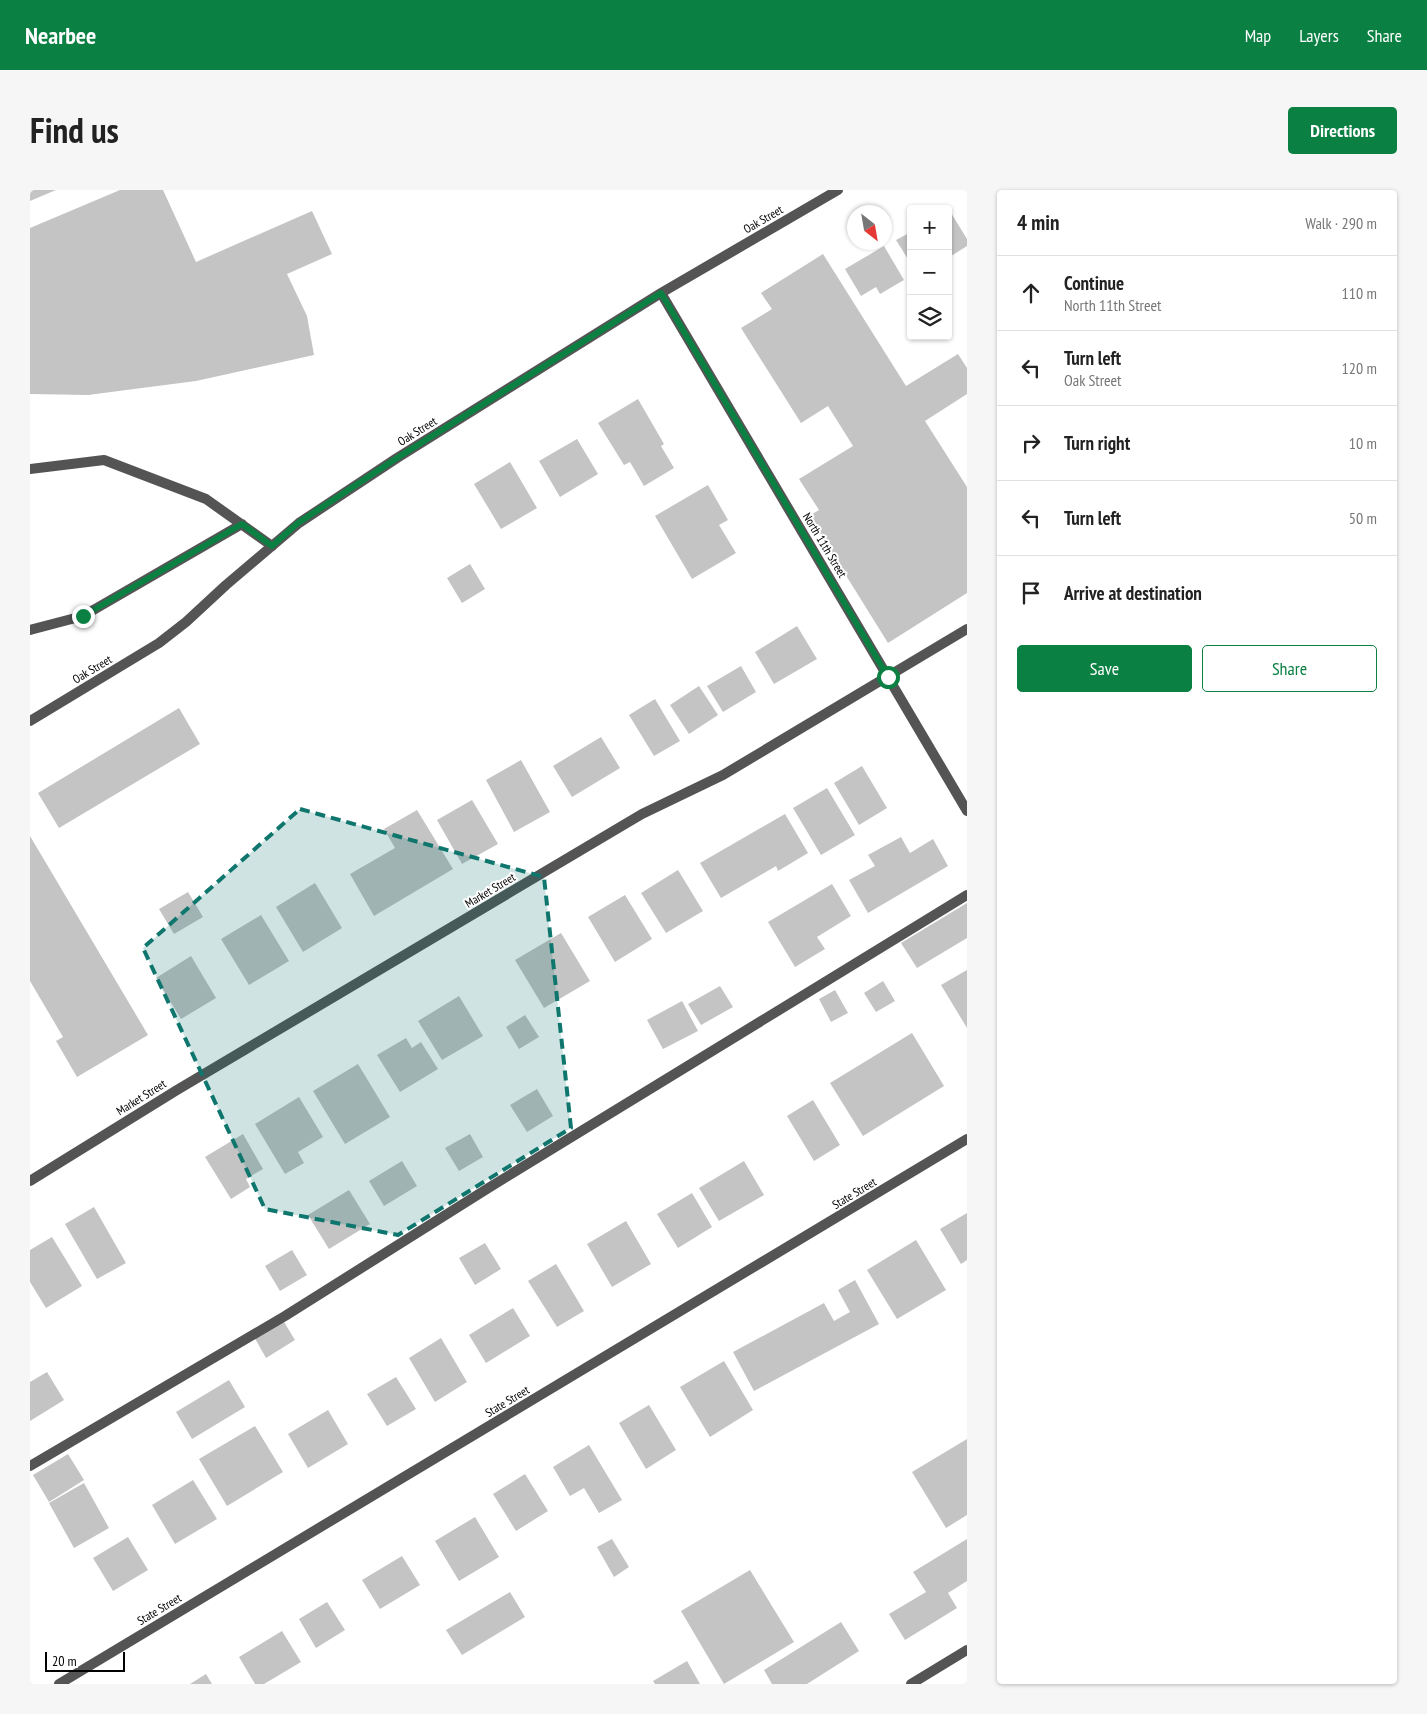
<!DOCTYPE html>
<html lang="en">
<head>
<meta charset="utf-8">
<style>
	:root { --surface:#fff; --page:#f6f6f6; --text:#222; --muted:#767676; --line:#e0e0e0; --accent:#0b8043 }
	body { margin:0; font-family:"PT Sans Narrow",sans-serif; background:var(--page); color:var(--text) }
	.controls { position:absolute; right:15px; top:15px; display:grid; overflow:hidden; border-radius:5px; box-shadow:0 1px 4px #0004 }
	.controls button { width:45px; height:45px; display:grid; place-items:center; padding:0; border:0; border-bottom:1px solid var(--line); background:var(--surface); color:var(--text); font:25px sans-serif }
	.compass { position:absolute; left:817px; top:15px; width:45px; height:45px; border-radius:50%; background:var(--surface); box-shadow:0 1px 4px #0004; rotate:149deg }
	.scale { position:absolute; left:15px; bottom:12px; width:80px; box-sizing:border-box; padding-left:5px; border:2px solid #000; border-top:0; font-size:14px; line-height:18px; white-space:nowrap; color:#000; -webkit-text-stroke:4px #fff; paint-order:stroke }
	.stop { position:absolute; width:15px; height:15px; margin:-11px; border:4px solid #0b8043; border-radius:50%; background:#fff }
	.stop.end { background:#0b8043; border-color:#fff; box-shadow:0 1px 5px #0008 }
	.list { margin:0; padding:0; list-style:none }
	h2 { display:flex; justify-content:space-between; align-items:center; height:65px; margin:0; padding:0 20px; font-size:21px }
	h2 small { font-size:16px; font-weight:400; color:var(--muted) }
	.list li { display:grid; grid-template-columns:32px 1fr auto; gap:15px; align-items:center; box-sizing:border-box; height:75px; padding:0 20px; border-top:1px solid var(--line) }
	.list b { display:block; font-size:19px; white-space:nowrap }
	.list p { margin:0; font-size:16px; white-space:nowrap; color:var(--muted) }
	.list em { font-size:16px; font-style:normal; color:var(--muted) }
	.actions { display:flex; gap:10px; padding:15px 20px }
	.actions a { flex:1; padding:11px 0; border:1px solid var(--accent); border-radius:5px; text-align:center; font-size:18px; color:var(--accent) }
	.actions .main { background:var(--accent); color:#fff }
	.icon { flex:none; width:28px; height:28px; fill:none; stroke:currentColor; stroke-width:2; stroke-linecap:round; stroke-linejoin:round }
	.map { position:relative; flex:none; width:937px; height:1494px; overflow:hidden; border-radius:5px }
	header { display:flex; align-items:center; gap:30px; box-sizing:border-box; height:70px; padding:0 25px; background:var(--accent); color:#fff }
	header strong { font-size:24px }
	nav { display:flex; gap:28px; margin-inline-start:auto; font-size:18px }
	.intro { display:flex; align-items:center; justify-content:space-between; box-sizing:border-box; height:120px; padding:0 30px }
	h1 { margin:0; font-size:35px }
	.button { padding:12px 22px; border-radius:5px; background:var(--accent); color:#fff; font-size:18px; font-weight:700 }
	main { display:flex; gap:30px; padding:0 30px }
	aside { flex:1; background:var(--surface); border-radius:5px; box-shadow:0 1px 4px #0004 }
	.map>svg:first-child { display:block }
</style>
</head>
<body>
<header>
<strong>Nearbee</strong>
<nav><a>Map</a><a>Layers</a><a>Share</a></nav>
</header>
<div class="intro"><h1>Find us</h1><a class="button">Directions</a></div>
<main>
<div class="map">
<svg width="937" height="1494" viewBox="0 0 937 1494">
	<rect width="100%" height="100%" fill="#fff"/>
	<!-- building -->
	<path fill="#c4c4c4" d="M 0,0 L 26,0 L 0,11 Z
		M 90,0 L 133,0 L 166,72 L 282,21 L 302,64 L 257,84 L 277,126 L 284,165 L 166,191 L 58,205 L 0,204 L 0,38 Z
		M 918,18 L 937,49 L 937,56 L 918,68 Z
		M 881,42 L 881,74 L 866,50 Z
		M 854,56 L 874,90 L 850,104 L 846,97 L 831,106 L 815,79 Z
		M 793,64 L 876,196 L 928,164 L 937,178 L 937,204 L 895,231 L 937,297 L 937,403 L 858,453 L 779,326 L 789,320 L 769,289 L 823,256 L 798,216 L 771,233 L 711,138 L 742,119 L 731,103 Z
		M 608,209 L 634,254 L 631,256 L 644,278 L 614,296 L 600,272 L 594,275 L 568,233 Z
		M 547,249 L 568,284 L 530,307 L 509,271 Z
		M 480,272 L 507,318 L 471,339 L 444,294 Z
		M 678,295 L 698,330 L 689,335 L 706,363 L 662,389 L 625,326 Z
		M 440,374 L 455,399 L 432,413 L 417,388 Z
		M 767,436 L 787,469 L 744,494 L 725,462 Z
		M 711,476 L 726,502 L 693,522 L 677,496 Z
		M 669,496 L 688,525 L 659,544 L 640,515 Z
		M 625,509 L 650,551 L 624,566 L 599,525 Z
		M 149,518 L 170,554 L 29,638 L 8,603 Z
		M 571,547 L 590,578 L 542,607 L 523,576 Z
		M 491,570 L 520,622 L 484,642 L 456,590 Z
		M 832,576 L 857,618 L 829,635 L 804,593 Z
		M 797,598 L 825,645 L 791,665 L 763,618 Z
		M 442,610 L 468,654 L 432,674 L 407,630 Z
		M 387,620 L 423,679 L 344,726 L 320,684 L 365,658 L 354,639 Z
		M 755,624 L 778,663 L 748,681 L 746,676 L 691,708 L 670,673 Z
		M 0,646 L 118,845 L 47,887 L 26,851 L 33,847 L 0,791 Z
		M 871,647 L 880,663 L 903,649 L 918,676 L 838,723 L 819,690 L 845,676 L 838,665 Z
		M 648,680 L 673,721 L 636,743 L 611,703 Z
		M 285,693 L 312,738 L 273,762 L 246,717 Z
		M 802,694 L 821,726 L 787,747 L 795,759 L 765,777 L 738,732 Z
		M 158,702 L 173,727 L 144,744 L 129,719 Z
		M 595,705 L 622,749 L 585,772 L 558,727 Z
		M 937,713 L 937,748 L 887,778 L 871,753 Z
		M 231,725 L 259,771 L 219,795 L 191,749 Z
		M 531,743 L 560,791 L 514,818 L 485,770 Z
		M 161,766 L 186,808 L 151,829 L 126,788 Z
		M 937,780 L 937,838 L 911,795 Z
		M 853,791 L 865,811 L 846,822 L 834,803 Z
		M 690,796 L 703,817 L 671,835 L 658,814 Z
		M 805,800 L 818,823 L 801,832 L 789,809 Z
		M 429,806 L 453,846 L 412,870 L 388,831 Z
		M 652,811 L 668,841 L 633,859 L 617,830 Z
		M 495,825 L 509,847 L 489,859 L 476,837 Z
		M 882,843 L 914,896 L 833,946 L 800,893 Z
		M 376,848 L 382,858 L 391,852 L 408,879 L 370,902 L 347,865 Z
		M 328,874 L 360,927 L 315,954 L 283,901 Z
		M 507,899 L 523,926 L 497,942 L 480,915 Z
		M 269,907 L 293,947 L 268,962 L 274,973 L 255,984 L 225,934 Z
		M 783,910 L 810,955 L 784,971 L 757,926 Z
		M 213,944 L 233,979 L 216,989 L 220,997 L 201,1009 L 175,967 Z
		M 440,944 L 453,967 L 429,981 L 415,958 Z
		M 372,971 L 387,996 L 354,1016 L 339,991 Z
		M 714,971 L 734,1005 L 689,1031 L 669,998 Z
		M 319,1000 L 340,1034 L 299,1059 L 278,1025 Z
		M 662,1003 L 682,1037 L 648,1058 L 627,1024 Z
		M 64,1017 L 96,1073 L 67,1089 L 35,1034 Z
		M 937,1023 L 937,1070 L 931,1074 L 910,1039 Z
		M 596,1031 L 621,1074 L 582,1097 L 557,1054 Z
		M 22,1047 L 52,1096 L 16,1118 L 0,1092 L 0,1060 Z
		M 886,1050 L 916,1100 L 867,1129 L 837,1080 Z
		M 455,1053 L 471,1079 L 445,1095 L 429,1068 Z
		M 262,1060 L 277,1085 L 250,1101 L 235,1076 Z
		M 526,1074 L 554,1121 L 527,1137 L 498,1091 Z
		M 825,1090 L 849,1134 L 724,1201 L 703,1162 L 794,1113 L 804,1131 L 820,1122 L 808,1100 Z
		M 483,1118 L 500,1146 L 456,1173 L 439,1145 Z
		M 251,1127 L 265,1150 L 236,1168 L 223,1145 Z
		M 411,1148 L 437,1192 L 405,1212 L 379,1168 Z
		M 694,1171 L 723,1220 L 680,1247 L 650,1197 Z
		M 17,1182 L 34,1210 L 0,1231 L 0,1192 Z
		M 366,1187 L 386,1219 L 357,1236 L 337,1204 Z
		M 199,1190 L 215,1217 L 162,1249 L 146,1222 Z
		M 619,1215 L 646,1260 L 616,1279 L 589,1233 Z
		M 298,1220 L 318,1254 L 278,1278 L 258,1244 Z
		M 225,1236 L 253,1282 L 197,1316 L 169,1269 Z
		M 937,1249 L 937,1325 L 916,1338 L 882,1282 Z
		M 559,1255 L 592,1310 L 569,1323 L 554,1298 L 540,1306 L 523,1277 Z
		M 38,1264 L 54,1290 L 19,1312 L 3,1285 Z
		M 495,1284 L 518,1321 L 486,1341 L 463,1304 Z
		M 163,1290 L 187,1329 L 145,1354 L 122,1315 Z
		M 54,1293 L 79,1338 L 44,1358 L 19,1313 Z
		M 445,1327 L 469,1367 L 429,1391 L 405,1351 Z
		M 98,1347 L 118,1380 L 83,1401 L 63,1368 Z
		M 582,1349 L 599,1377 L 584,1387 L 567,1357 Z
		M 937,1349 L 937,1391 L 918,1403 L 927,1418 L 875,1450 L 859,1424 L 896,1402 L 883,1382 Z
		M 372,1366 L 390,1395 L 350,1419 L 332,1390 Z
		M 720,1380 L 764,1452 L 694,1494 L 651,1421 Z
		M 480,1402 L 495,1427 L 432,1465 L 416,1440 Z
		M 297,1412 L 315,1440 L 286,1458 L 269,1429 Z
		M 811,1432 L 829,1461 L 777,1494 L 742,1494 L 734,1480 Z
		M 252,1441 L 271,1472 L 234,1494 L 225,1494 L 209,1467 Z
		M 657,1471 L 670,1494 L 625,1494 L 623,1491 Z
		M 176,1484 L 182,1494 L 160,1494 Z"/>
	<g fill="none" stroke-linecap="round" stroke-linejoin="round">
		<!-- lane -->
		<path stroke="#545454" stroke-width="10" d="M 0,279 L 74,270 L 176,309 L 242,356
			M 0,440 L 53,426 L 212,334
			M 0,1276 L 255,1126 L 460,997 L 937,705"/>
		<!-- street -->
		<path stroke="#545454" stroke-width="10" d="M 631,103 L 937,621
			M 0,531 L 129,453 L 156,432 L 196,395 L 269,333 L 367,268 L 631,103 L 808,0
			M 0,991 L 147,900 L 612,624 L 693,585 L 937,439
			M 29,1494 L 937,949
			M 881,1494 L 937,1460"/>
	</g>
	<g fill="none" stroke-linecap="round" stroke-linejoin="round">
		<!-- route -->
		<path stroke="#0b8043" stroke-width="6" d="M 53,426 L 212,334 L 242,356 L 268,333 L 367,268 L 631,103 L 858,487"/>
	</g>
	<!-- marked area -->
	<path fill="#0f766e" fill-opacity="0.2" stroke="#0f766e" stroke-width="4" stroke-dasharray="10 6" stroke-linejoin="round" d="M 270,619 L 514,687 L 541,938 L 368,1045 L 235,1019 L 113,758 Z"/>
	<g text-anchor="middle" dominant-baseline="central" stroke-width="4" stroke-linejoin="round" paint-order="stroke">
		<!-- street labels -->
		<g font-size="12" fill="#000" stroke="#fff">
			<text transform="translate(733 29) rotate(-30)">Oak Street</text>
			<text transform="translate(387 241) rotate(-32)">Oak Street</text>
			<text transform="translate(795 355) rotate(59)">North 11th Street</text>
			<text transform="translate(62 479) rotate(-31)">Oak Street</text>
			<text transform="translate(460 700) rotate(-31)">Market Street</text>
			<text transform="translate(111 907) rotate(-32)">Market Street</text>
			<text transform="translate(824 1003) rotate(-31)">State Street</text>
			<text transform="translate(477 1211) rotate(-31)">State Street</text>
			<text transform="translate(129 1419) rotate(-31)">State Street</text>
		</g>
	</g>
</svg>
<div class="controls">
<button>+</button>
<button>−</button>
<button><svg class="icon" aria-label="layers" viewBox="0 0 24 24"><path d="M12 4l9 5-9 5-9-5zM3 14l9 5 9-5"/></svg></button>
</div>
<svg class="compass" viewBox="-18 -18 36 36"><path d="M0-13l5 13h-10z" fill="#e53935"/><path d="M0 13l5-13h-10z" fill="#767676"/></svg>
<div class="scale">20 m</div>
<div class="stop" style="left:858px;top:487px"></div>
<div class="stop end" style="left:53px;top:426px"></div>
</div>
<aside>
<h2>4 min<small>Walk · 290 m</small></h2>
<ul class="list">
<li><svg class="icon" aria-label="ahead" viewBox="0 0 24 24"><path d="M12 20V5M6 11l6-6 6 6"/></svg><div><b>Continue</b><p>North 11th Street</p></div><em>110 m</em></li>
<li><svg class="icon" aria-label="left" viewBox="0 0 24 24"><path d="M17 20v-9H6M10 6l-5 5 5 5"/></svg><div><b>Turn left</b><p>Oak Street</p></div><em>120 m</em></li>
<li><svg class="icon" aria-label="right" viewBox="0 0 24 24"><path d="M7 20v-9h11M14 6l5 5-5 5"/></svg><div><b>Turn right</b></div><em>10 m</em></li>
<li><svg class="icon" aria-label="left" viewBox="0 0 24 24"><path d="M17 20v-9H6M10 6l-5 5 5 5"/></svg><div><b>Turn left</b></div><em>50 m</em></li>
<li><svg class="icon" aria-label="arrive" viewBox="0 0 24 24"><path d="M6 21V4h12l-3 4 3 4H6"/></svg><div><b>Arrive at destination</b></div></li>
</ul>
<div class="actions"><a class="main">Save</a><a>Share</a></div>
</aside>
</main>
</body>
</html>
